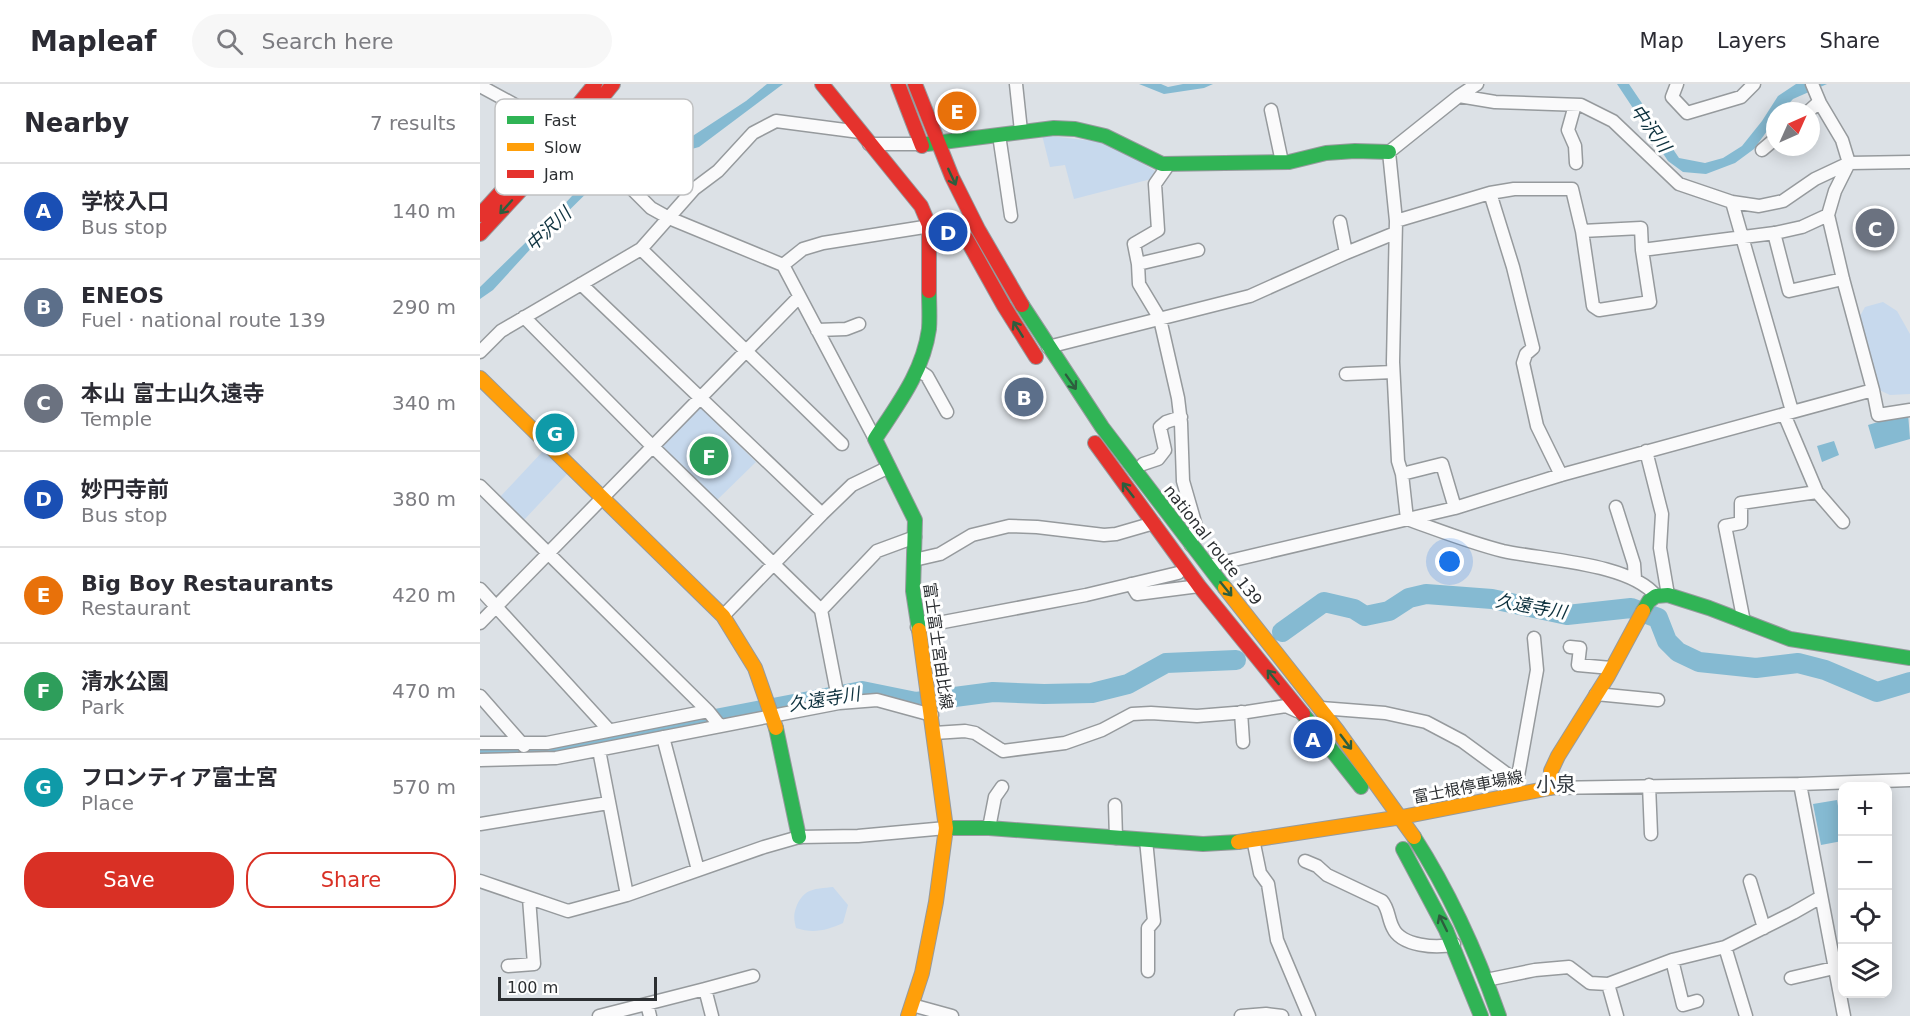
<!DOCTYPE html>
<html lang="en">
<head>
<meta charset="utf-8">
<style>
	:root { --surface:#fff; --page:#f7f7f7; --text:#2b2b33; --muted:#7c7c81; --line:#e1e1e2; --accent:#d93025 }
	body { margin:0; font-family:"DejaVu Sans","Noto Sans JP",sans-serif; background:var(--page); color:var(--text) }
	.controls { position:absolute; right:18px; bottom:18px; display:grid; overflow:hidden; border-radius:12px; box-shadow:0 3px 15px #0003 }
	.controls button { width:54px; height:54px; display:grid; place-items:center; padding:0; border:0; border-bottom:2px solid var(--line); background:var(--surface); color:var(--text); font:30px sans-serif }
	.compass { position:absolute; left:1286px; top:18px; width:54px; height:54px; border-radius:50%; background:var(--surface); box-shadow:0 3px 15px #0003; rotate:45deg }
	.scale { position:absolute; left:18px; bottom:15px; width:159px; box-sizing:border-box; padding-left:6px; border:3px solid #2c2f32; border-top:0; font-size:16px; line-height:21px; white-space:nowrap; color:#2c2f32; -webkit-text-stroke:4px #fff; paint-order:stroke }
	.you { position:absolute; left:970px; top:478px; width:21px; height:21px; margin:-15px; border:4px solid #fff; border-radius:50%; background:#1a73e8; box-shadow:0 0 0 9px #1a73e833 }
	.badge { display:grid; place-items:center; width:39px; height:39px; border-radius:50%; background:var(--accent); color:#fff; font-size:20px; font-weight:700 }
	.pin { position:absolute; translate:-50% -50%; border:3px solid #fff; box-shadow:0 2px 6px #0006 }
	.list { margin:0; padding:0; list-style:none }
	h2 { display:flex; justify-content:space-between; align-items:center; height:78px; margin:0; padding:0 24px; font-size:26px }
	h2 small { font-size:20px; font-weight:400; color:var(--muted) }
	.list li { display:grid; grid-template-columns:39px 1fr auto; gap:18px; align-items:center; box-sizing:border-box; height:96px; padding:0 24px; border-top:2px solid var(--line) }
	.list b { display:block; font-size:22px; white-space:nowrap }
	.list p { margin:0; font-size:20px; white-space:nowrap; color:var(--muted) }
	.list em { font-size:20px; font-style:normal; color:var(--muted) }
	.actions { display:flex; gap:12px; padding:18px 24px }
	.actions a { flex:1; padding:14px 0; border:2px solid var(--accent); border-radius:24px; text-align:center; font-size:21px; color:var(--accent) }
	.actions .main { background:var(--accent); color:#fff }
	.icon { flex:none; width:33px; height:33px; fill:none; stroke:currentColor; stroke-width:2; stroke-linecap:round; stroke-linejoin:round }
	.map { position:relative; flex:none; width:1430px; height:932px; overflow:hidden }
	header { display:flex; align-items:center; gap:36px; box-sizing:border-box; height:84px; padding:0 30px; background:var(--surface); border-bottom:2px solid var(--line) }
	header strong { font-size:28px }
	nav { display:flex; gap:33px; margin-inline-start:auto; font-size:21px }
	.search { width:420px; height:54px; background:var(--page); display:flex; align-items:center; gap:15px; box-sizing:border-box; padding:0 21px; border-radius:33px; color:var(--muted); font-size:22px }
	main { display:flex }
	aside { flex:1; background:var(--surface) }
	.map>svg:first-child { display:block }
</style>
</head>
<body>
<header>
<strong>Mapleaf</strong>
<div class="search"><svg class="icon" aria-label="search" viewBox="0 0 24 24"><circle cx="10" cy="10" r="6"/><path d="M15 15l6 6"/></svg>Search here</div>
<nav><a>Map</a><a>Layers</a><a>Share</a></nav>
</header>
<main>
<aside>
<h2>Nearby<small>7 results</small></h2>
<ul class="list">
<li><span class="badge" style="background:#1a4fb4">A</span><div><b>学校入口</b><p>Bus stop</p></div><em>140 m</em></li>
<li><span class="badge" style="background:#5c6f8a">B</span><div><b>ENEOS</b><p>Fuel · national route 139</p></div><em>290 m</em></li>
<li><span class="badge" style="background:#6b7280">C</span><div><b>本山 富士山久遠寺</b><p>Temple</p></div><em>340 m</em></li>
<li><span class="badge" style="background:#1a4fb4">D</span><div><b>妙円寺前</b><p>Bus stop</p></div><em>380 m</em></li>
<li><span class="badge" style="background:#e8710a">E</span><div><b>Big Boy Restaurants</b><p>Restaurant</p></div><em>420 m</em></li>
<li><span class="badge" style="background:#2e9e5b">F</span><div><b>清水公園</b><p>Park</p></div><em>470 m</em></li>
<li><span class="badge" style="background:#0f9aa8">G</span><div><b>フロンティア富士宮</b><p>Place</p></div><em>570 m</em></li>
</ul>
<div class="actions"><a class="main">Save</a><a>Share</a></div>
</aside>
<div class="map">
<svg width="1430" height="932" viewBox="0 0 1430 932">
	<rect width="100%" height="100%" fill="#dce1e6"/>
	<!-- green -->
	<path fill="#c7d9ed" d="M 562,51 L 629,59 L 675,87 L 675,94 L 594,115 L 585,81 L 570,83 Z
		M 1403,218 L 1417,227 L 1430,250 L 1430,310 L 1410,311 L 1397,305 L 1376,239 L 1385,223 Z
		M 219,322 L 276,378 L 235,418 L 182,366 L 181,360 Z
		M 64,366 L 88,389 L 44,436 L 20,413 Z
		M 353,803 L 368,821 L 363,839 C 347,846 334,850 316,844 C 314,835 313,831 317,821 C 325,804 335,805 353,803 Z"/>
	<!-- water -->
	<path fill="#85bad2" d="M 287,0 L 303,0 L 219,63 L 179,74 L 133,83 L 55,160 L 13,206 L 0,215 L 0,203 L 80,125 L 126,75 L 205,57 L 266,17 Z
		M 659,0 L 681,0 L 688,3 L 703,0 L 733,0 L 724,4 L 684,10 Z
		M 1137,0 L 1149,0 L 1151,3 L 1199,74 L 1225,79 L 1243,74 L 1262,62 L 1282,37 L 1298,12 L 1316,0 L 1347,0 L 1313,15 L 1302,27 L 1295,27 L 1295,36 L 1274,65 L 1255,79 L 1226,90 L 1203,88 L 1188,77 Z
		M 1428,329 L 1430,355 L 1395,365 L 1388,341 Z
		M 1354,357 L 1359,371 L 1342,378 L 1337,362 Z
		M 1357,716 L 1362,746 L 1362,757 L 1341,761 L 1333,720 Z"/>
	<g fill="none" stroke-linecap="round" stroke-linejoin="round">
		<!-- river -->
		<path stroke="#85bad2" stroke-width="20" d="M 802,548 L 844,518 L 874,525 L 885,532 L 909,527 L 929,514 L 946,510 L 1012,515 L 1087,531 L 1151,524 L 1178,534 L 1187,557 L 1198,568 L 1219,578 L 1276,584 L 1318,579 L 1345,586 L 1397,608 L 1430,598
			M 0,670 L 52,668 L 95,662 L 382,607 L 436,618 L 513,608 L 564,610 L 612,609 L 648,600 L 686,579 L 756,576"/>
		<defs>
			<path id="street" d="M 536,0 L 541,47
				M 997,0 L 979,12 L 909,68 L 916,137 L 913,278 L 918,377 L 922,390 L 927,435 C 958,446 991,459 1023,467 C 1064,476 1150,479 1176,512
				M 1197,0 L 1192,13 L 1207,29 L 1261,13 L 1274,0
				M 1332,0 L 1340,19 L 1362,56 L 1369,79 L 1355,107 L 1348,131 L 1363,195 L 1393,306 L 1398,331 L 1430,326
				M 0,2 L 37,22 L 66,34 L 80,43 L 134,87 L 171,124 L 189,134 L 303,181 L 395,355
				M 979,12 L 1015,18 L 1101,21 L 1133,37 L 1199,100 L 1252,118 L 1279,122 L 1303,117 L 1335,95 L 1369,79 L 1430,78
				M 1095,21 L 1088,46 L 1095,62 L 1096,79
				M 791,26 L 802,78
				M 1329,27 L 1339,18
				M 519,51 L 531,132
				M 389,60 L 441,60
				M 1282,66 L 1295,55
				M 689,80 L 675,100 L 678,146 L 654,160 L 658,180 L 659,200 L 680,235 L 698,314 L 701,339 L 703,397 L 716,442 L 711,461
				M 1010,109 L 1033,183 L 1053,264 L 1046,270 L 1043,279 L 1057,342 L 1081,391
				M 1252,118 L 1312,327
				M 916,137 L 1010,109 L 1034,105 L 1092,105 L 1102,147 L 1113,222 L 1119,226 L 1170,218 L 1162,166 L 1295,149 L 1322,143 L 1348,131
				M 860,138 L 866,169
				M 1102,147 L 1161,144 L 1162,166
				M 1294,149 L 1309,207 L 1363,195
				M 161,165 L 362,360
				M 658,180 L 718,166
				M 303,181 L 323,165 L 343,159 L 444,143 L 449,141
				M 101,200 L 342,430
				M 44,233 L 172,362 L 341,526 L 359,619
				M 337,246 L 366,245 L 379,240
				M 568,263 L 770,212 L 866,169 L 915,149
				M 0,268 L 21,247 L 161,165 L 214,105 L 238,87 L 273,49 L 296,37 L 380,48
				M 438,286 L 447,292 L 467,328
				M 866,290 L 913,288
				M 1304,330 L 1337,408 L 1363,438
				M 1166,367 L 1182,430 L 1180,464 L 1188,511
				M 663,380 L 678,375 L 685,366 L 680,343 L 686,338 L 701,333
				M 922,390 L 962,380 L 975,424
				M 0,402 L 228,627 L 240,642
				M 1136,423 L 1154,480 L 1155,495
				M 434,476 L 460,470 L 492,451 L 529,442 L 557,443 L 624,451 L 636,450 L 674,439
				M 728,482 L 975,424 L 1081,391 L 1393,306
				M 651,500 L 657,510 L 719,502
				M 0,505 L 129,646
				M 341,526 L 397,467 L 435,453
				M 243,532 L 342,430 L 372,401 L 409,383
				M 1264,538 L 1245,442 L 1261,439 L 1261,419 L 1337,408
				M 0,539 L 319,213
				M 437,543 L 606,511 L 698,489
				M 1090,563 L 1100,564 L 1098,581 L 1131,584
				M 1116,610 L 1178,616
				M 0,612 L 44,662
				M 841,624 L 905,629 L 946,638 L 982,657 L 1027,690 L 1035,710
				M 761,628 L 763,658
				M 454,649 L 485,647 L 495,649 L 523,667 L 585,659 L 622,646 L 652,630 L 671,629 L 717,632 L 767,628 L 806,622 L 817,627
				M 183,653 L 218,786
				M 0,659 L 67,659 L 228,627
				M 119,666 L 147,811
				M 0,676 L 76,674 L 359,619 L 397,616 L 452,631
				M 1320,700 L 1364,932
				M 1169,701 L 1171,750
				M 1070,704 L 1320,700 L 1430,696
				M 1035,709 L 1057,586 L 1054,554
				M 635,721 L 636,754
				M 0,740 L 128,719
				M 509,744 L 515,713 L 522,703
				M 773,755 L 780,789 L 788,800 L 797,856 L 829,932
				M 666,756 L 674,837 L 668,844 L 668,887
				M 825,777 L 837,782 L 847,791 L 902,817 C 909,825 908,835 913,844 C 921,862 957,865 974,860
				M 0,797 L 88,827 L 147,811 L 284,763 L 319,753 L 378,752 L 466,744
				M 1270,797 L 1284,844
				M 1245,863 L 1266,932
				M 1192,876 L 1203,921 L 1217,917
				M 28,882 L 54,880 L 49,814
				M 1311,894 L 1354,884
				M 1006,896 L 1055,886 L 1089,883 L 1110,899 L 1128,900
				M 225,905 L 273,892
				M 167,920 L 170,932
				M 432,921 L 472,932
				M 119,932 L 225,905 L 232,932
				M 761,932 L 786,930 L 802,932
				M 1137,932 L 1128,900 L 1192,876 L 1245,863 L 1313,829 L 1341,813"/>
			<path id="fast" d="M 447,60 L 574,44 L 595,45 L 625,52 L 682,80 L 809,78 L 846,69 L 875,67 L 909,68
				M 542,221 L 622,343 L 745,504
				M 1163,527 L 1169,517 L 1176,512 L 1188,511 L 1229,524 L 1310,555 L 1430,574
				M 439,546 L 433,507 L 435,436 L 395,355 C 418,320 443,288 449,245 C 450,233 449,220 449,207
				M 823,630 L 881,703
				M 296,644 L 319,753
				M 466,744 L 509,744 L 723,760 L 758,758
				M 934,753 C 970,809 997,869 1019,932
				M 923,765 L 966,846 L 1001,932"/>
			<path id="slow" d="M 0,294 L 243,532 L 275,584 L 296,644
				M 745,504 L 857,646 L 934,753
				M 758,758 L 922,733 L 1070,704 L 1071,687 L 1078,672 L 1128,592 L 1163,527
				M 428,932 L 442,889 L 456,818 L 466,744 L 439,546"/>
			<path id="jam" d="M 342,0 L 441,122 L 449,141 L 449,207
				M 418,0 L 442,62
				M 435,0 L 472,93 L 498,145 L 542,221
				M 0,131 L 80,43 L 115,0
				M 0,150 L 91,52 L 133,0
				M 486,154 L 524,222 L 556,273
				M 615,359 L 719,502 L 823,630"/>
		</defs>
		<!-- street casing -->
		<use href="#street" stroke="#969a9d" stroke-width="15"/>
		<!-- fast casing -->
		<use href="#fast" stroke="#969a9d" stroke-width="16"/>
		<!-- slow casing -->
		<use href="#slow" stroke="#969a9d" stroke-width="16"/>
		<!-- jam casing -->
		<use href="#jam" stroke="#969a9d" stroke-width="16"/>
		<!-- street -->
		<use href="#street" stroke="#fafafb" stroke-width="12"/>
		<!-- fast -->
		<use href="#fast" stroke="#30b455" stroke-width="14"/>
		<!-- slow -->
		<use href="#slow" stroke="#ff9f0a" stroke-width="14"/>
		<!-- jam -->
		<use href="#jam" stroke="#e5322d" stroke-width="14"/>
	</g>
	<!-- one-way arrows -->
	<defs><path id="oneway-shaft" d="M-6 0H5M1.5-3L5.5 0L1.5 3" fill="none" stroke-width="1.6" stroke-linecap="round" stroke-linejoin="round" transform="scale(1.5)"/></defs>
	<g stroke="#2d5e3e">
		<use href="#oneway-shaft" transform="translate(472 93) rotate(65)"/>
		<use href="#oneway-shaft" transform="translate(26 123) rotate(132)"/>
		<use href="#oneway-shaft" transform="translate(538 245) rotate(-122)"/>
		<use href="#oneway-shaft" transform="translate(591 298) rotate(55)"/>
		<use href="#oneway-shaft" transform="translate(648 406) rotate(-128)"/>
		<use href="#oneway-shaft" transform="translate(746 505) rotate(51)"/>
		<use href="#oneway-shaft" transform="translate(793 593) rotate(-129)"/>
		<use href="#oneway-shaft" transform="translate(866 658) rotate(53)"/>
		<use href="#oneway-shaft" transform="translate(963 839) rotate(-116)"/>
	</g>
	<g text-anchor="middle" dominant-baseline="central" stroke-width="6" stroke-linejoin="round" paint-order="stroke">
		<!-- street labels -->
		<g font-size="16" fill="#2c2f32" stroke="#fff">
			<text transform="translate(733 461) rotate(52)">national route 139</text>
			<text transform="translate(458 562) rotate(82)">富士富士宮由比線</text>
			<text transform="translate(988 703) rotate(-11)">富士根停車場線</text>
		</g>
		<!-- water labels -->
		<g font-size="18" font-style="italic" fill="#0e323f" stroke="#fff">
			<text transform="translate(1171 44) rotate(54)">中沢川</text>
			<text transform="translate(68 145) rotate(-43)">中沢川</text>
			<text transform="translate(1051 522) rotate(10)">久遠寺川</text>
			<text transform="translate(344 615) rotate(-9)">久遠寺川</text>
		</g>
		<!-- quarter labels -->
		<g font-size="20" fill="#353b41" stroke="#fff">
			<text x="1076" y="700">小泉</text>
		</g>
	</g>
	<!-- legend -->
	<rect x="15" y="15" width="198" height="96" rx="9" fill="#fff" stroke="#c0c1c2" stroke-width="1.5"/>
	<rect x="27" y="32" width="27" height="8" fill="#30b455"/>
	<rect x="27" y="59" width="27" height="8" fill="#ff9f0a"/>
	<rect x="27" y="86" width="27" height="8" fill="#e5322d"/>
	<g font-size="16" fill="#2c2f32">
		<text x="64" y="42">Fast</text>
		<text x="64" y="69">Slow</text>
		<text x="64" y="96">Jam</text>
	</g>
</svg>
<div class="controls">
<button>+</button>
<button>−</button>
<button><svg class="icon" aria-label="locate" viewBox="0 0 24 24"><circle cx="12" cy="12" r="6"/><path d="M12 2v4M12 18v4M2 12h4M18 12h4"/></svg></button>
<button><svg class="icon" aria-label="layers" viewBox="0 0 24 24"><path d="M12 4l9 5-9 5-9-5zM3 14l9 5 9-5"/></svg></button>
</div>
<svg class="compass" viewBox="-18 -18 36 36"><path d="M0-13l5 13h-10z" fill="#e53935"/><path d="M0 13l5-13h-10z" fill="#7c7c81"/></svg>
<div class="scale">100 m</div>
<div class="you"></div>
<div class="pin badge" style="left:833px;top:655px;background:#1a4fb4">A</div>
<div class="pin badge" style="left:544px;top:313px;background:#5c6f8a">B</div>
<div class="pin badge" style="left:1395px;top:144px;background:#6b7280">C</div>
<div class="pin badge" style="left:468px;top:148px;background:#1a4fb4">D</div>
<div class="pin badge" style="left:477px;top:27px;background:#e8710a">E</div>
<div class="pin badge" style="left:229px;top:372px;background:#2e9e5b">F</div>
<div class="pin badge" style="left:75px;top:349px;background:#0f9aa8">G</div>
</div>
</main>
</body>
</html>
